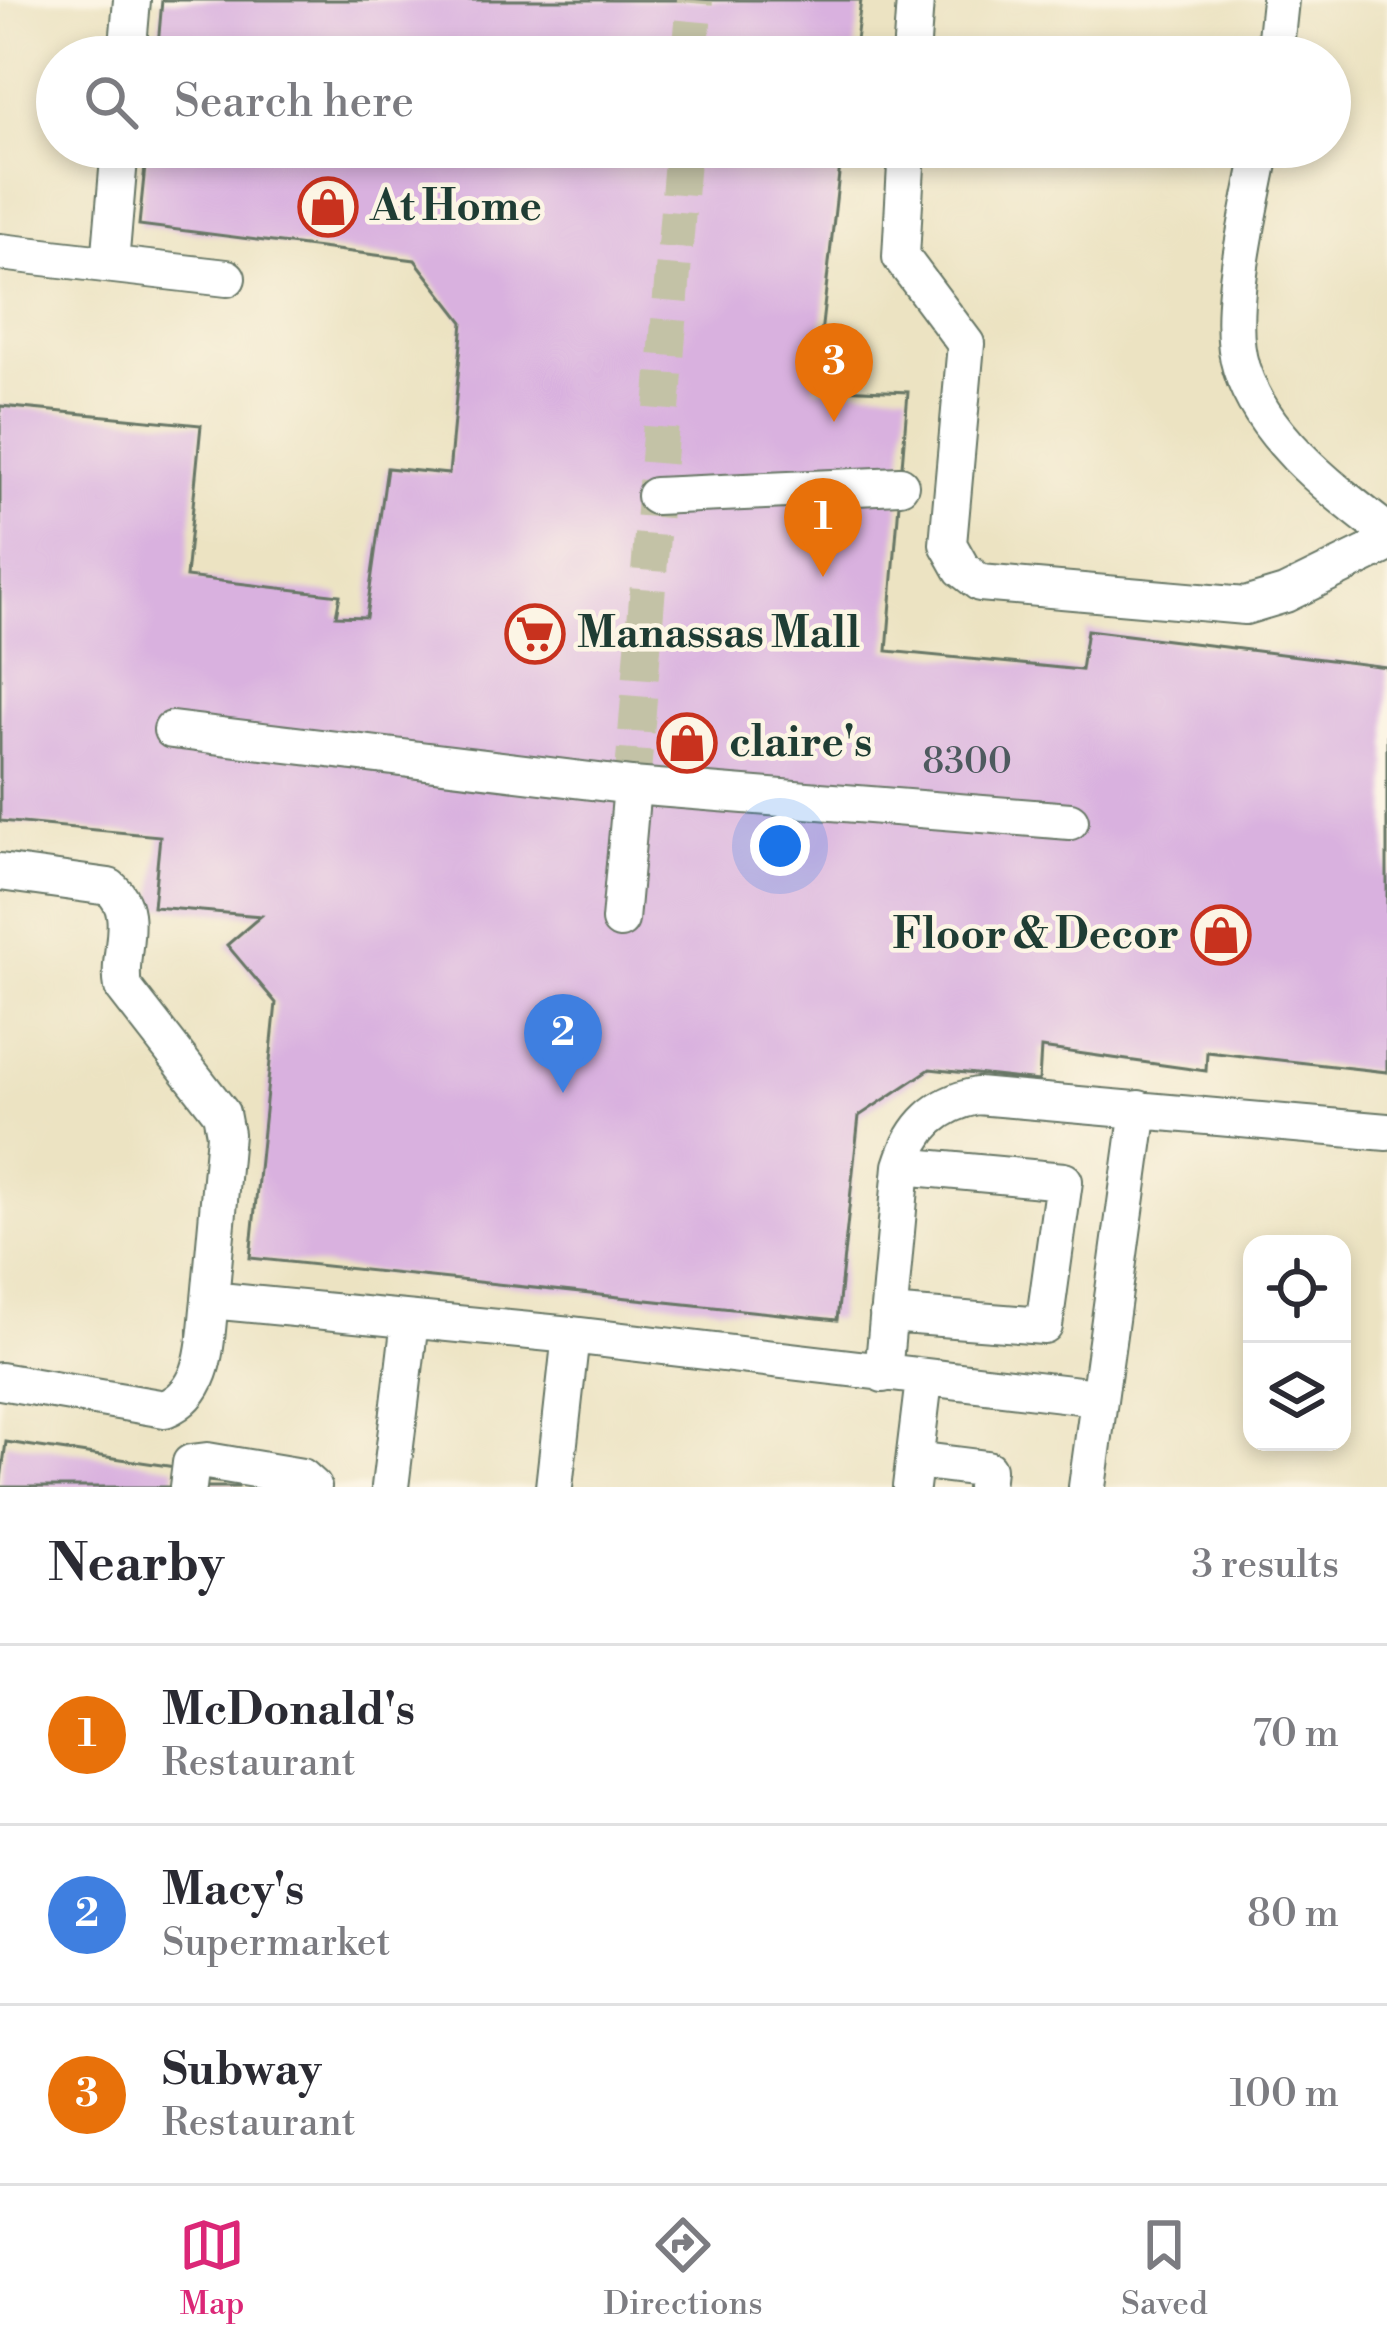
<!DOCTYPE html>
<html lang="en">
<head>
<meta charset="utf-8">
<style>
	:root { --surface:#fff; --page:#f7f7f7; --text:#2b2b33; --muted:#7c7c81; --line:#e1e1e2; --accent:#db2777 }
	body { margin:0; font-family:"Libre Bodoni",serif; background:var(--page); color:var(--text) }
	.controls { position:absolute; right:36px; bottom:36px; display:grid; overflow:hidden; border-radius:24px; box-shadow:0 6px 18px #0003 }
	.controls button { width:108px; height:108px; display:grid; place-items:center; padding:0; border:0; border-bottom:3px solid var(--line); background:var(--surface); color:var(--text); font:60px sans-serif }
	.you { position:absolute; left:780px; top:846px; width:42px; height:42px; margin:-30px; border:9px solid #fff; border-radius:50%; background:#1a73e8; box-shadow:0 0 0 18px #1a73e833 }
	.badge { display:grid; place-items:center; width:78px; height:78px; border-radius:50%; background:var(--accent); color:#fff; font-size:39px; font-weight:700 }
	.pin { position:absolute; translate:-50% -99px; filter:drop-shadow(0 3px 6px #0008) }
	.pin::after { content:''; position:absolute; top:63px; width:42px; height:36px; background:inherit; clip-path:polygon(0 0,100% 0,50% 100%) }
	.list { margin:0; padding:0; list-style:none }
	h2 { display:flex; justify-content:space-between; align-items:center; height:156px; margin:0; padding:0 48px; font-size:51px }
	h2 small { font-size:39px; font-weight:400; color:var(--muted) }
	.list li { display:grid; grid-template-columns:78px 1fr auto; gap:36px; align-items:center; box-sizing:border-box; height:180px; padding:0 48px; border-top:3px solid var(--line) }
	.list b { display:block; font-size:45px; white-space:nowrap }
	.list p { margin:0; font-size:39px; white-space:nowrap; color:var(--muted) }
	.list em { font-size:39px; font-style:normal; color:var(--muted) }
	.icon { flex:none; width:66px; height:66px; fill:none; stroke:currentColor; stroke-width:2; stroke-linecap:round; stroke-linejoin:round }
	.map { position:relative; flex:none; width:1387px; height:1487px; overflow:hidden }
	.search { position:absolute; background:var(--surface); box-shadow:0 6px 18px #0003; left:36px; right:36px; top:36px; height:132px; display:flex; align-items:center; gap:30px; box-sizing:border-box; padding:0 42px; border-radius:66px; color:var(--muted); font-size:45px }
	.sheet { height:696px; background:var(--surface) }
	nav { display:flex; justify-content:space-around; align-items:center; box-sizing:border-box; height:168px; border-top:3px solid var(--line); background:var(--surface); font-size:33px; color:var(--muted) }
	nav a { display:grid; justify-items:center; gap:6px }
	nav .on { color:var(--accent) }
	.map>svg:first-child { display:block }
</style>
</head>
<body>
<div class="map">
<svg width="1387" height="1487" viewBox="0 0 1387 1487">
	<rect width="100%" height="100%" fill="#fcf5e5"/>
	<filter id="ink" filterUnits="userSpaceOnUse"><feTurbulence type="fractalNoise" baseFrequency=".00833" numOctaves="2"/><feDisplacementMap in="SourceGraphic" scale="24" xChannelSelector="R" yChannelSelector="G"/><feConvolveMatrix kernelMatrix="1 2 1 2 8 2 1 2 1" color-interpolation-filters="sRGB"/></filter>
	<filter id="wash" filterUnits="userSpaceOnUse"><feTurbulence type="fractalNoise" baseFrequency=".004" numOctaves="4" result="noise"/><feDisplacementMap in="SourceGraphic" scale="48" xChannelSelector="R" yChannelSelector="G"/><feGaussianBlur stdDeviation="2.7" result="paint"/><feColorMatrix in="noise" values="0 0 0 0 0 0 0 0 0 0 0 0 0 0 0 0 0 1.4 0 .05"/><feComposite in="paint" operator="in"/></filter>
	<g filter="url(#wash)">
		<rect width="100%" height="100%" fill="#ece3c2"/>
		<g id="blocks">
			<!-- building -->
			<path fill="#d9b1df" d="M 162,0 L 861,0 L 854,57 L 157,57 Z
				M 147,147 L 842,147 L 815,388 L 908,392 L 887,651 L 1081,670 L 1087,630 L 1387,667 L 1387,1072 L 1207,1052 L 1206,1071 L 1041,1048 L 1039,1081 L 930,1069 L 859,1116 L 837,1320 L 250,1258 L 276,1003 L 227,945 L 261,916 L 153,907 L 160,836 L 0,821 L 0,406 L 201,425 L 186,577 L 340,595 L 336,616 L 366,617 L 387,468 L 449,474 L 463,322 L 415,260 L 139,225 Z
				M 6,1442 L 175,1467 L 172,1487 L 0,1487 Z
				M 196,1480 L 238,1484 L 238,1487 L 195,1487 Z"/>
		</g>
	</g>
	<g filter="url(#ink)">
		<use href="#blocks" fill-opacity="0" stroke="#677766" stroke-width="3"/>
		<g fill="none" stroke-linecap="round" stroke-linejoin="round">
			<!-- minor-tunnel -->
			<path stroke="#c3c2a6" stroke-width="36" stroke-dasharray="36 18" stroke-linecap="butt" d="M 690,57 L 695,0
				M 632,786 L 683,147"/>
			<defs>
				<path id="minor" d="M 127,57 L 132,0
					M 911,57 L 915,0
					M 1274,57 L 1280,0
					M 907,147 L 901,257 L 966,344 L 948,544 L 962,569 L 980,583 L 1245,606 L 1285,594 L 1387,544
					M 1262,147 C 1252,205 1223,312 1241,368 C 1263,438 1332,489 1387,532
					M 0,252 L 227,278
					M 110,264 L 120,147
					M 655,496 L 900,485
					M 172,730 L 632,786 L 1070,821
					M 0,872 L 109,887 C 141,912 116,953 123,987 L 221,1113 L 225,1134 L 210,1300
					M 620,920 L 632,786
					M 888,1314 L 1044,1326 L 1064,1181 L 902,1166
					M 883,1374 L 902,1166 C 914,1126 937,1104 977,1096 L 1387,1132
					M 0,1381 L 165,1409 C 208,1391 205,1340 210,1300 L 571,1335 L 1096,1397
					M 915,1460 L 987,1469 L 985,1487
					M 188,1487 L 191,1463 L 207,1461 L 302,1477 L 313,1487
					M 390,1487 L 410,1321
					M 554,1487 L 571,1335
					M 911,1487 L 924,1380
					M 1087,1487 L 1139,1109"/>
			</defs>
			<!-- minor casing -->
			<use href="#minor" stroke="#677766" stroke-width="40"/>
			<!-- minor -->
			<use href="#minor" stroke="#fff" stroke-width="36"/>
		</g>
	</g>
	<!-- icons -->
	<defs>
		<symbol id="shop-ring" viewBox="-11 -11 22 22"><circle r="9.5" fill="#fcf5e5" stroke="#c8321e" stroke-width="1.5"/><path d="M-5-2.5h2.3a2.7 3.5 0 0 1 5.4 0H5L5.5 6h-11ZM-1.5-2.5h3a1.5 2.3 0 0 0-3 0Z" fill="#c8321e"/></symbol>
		<symbol id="supermarket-ring" viewBox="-11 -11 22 22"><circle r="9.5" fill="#fcf5e5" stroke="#c8321e" stroke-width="1.5"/><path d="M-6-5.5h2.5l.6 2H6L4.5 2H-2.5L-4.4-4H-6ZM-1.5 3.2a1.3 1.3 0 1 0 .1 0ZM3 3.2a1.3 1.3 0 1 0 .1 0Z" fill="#c8321e"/></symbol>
	</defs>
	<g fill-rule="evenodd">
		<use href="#shop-ring" x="295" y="174" width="66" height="66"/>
		<use href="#supermarket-ring" x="502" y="601" width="66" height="66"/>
		<use href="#shop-ring" x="654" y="710" width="66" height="66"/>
		<use href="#shop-ring" x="1188" y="902" width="66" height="66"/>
	</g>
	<g text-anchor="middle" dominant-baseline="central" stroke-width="9" stroke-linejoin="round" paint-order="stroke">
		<!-- number labels -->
		<g font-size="36" fill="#4e5a5f">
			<text x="967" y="762">8300</text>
		</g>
		<!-- poi labels -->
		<g font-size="42" font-weight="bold" fill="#1f3d34" stroke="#fcf5e5" text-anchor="start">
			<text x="370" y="207">At Home</text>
			<text x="577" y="634">Manassas Mall</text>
			<text x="729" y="743">claire's</text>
			<text x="1179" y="935" text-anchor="end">Floor &amp; Decor</text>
		</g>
	</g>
</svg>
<div class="controls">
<button><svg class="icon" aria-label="locate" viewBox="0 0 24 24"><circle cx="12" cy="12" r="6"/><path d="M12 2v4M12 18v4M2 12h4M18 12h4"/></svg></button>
<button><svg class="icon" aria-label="layers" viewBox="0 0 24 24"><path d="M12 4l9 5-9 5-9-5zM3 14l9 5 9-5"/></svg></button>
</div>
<div class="you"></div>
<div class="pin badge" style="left:823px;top:577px;background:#e8710a">1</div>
<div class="pin badge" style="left:563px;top:1093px;background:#3f7fe0">2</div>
<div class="pin badge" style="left:834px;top:422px;background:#e8710a">3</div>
<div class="search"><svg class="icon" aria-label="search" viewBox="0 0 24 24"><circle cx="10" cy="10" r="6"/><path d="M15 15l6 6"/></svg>Search here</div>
</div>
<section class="sheet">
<h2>Nearby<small>3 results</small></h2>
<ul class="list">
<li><span class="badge" style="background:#e8710a">1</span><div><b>McDonald's</b><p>Restaurant</p></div><em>70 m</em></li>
<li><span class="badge" style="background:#3f7fe0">2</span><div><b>Macy's</b><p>Supermarket</p></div><em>80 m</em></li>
<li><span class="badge" style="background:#e8710a">3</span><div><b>Subway</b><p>Restaurant</p></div><em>100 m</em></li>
</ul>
</section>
<nav>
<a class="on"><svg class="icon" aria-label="map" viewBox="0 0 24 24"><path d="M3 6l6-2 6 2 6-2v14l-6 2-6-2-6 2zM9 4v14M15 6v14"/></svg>Map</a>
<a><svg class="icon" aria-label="directions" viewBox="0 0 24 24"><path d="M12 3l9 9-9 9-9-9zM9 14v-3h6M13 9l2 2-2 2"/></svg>Directions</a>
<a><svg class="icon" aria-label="saved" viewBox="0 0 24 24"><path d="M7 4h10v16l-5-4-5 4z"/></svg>Saved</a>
</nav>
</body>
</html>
